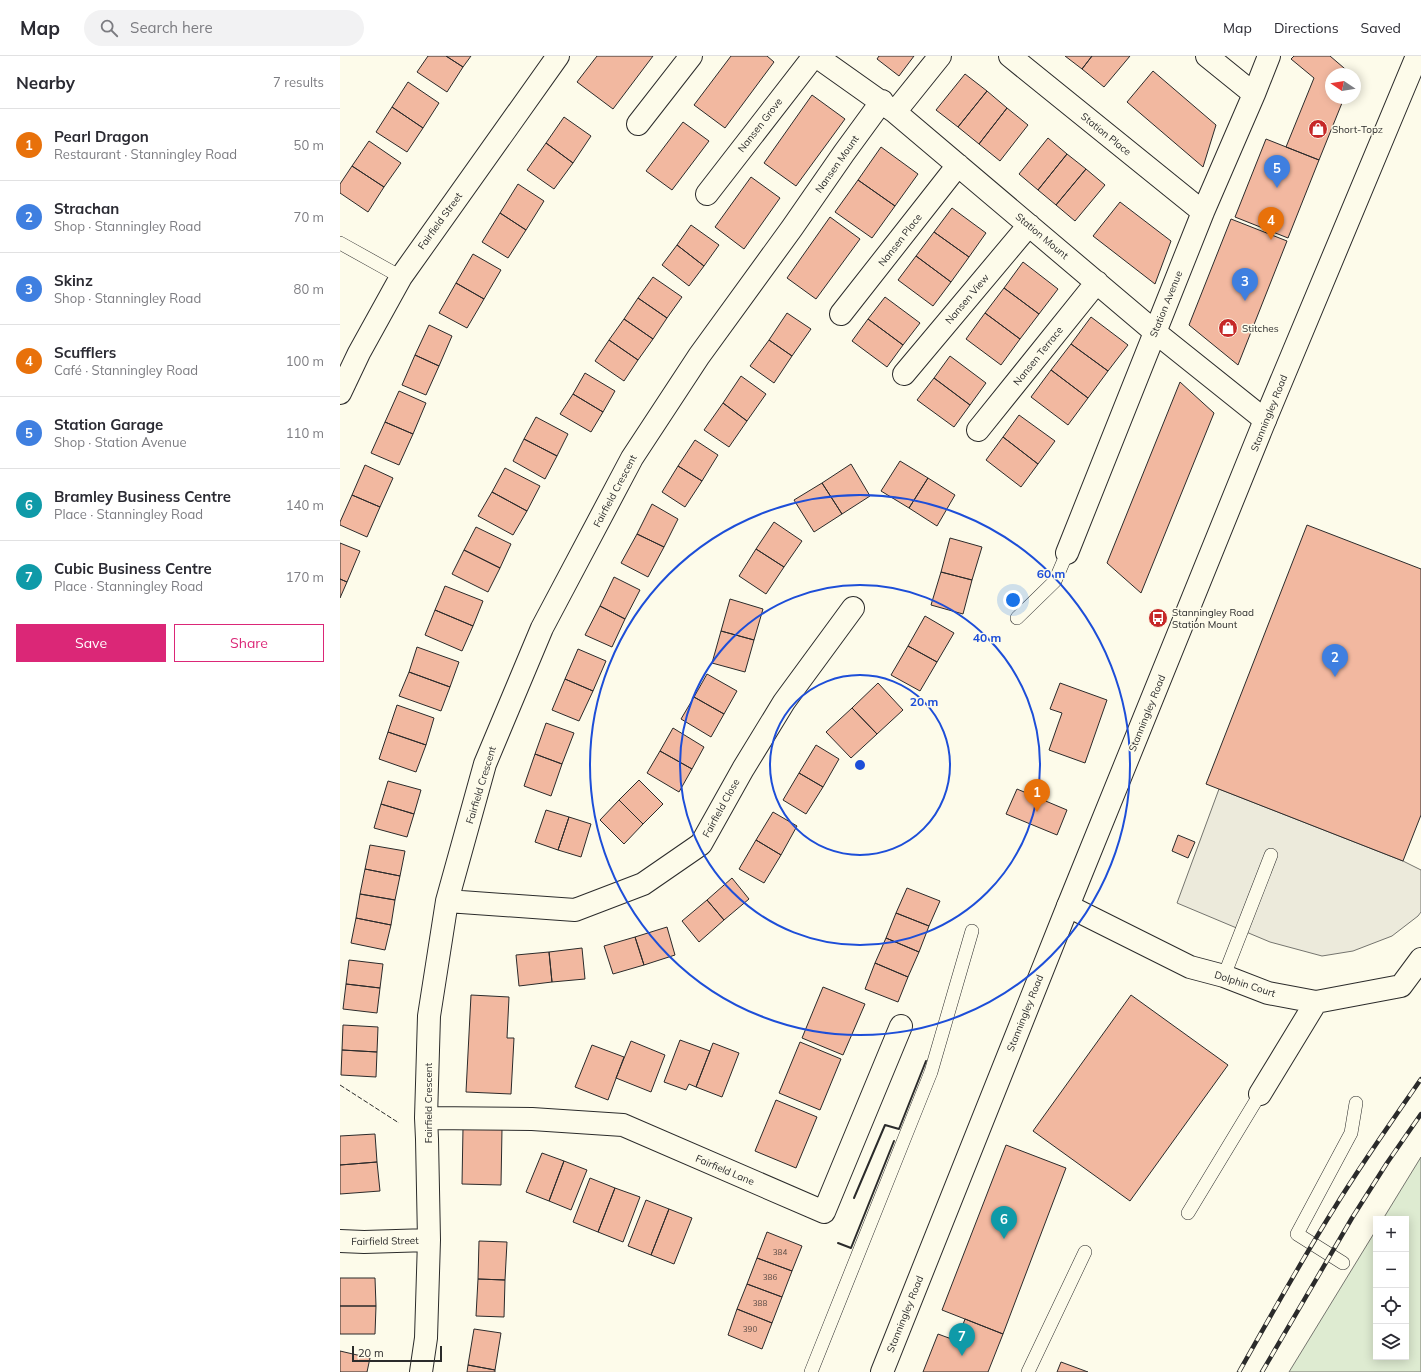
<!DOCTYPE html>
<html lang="en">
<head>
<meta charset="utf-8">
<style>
	:root { --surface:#fff; --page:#f2f2f3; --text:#2b2b33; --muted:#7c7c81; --line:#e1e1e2; --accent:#db2777 }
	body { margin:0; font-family:Mulish,sans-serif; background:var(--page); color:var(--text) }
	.controls { position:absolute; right:12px; bottom:12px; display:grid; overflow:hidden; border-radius:0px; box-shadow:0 2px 10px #0003 }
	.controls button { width:36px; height:36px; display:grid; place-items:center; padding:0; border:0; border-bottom:1px solid var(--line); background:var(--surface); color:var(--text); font:20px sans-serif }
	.compass { position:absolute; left:985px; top:12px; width:36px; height:36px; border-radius:50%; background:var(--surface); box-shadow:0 2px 10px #0003; rotate:282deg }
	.scale { position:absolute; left:12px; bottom:10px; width:90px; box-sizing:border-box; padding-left:4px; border:2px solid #2b2b2b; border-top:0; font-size:11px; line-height:14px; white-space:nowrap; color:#2b2b2b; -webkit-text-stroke:3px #fdfbea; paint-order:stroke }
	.you { position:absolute; left:673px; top:544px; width:14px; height:14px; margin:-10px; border:3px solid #fff; border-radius:50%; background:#1a73e8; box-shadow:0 0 0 6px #1a73e833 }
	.badge { display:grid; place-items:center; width:26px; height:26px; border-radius:50%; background:var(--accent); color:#fff; font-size:13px; font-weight:700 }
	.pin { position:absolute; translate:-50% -33px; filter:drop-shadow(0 1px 2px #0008) }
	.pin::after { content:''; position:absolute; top:21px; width:14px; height:12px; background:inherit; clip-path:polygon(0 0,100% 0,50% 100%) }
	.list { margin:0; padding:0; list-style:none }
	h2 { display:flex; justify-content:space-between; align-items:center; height:52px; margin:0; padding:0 16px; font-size:17px }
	h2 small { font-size:13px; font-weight:400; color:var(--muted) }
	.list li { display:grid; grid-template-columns:26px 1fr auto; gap:12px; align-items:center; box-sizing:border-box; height:72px; padding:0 16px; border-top:1px solid var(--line) }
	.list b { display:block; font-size:15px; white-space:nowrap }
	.list p { margin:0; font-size:13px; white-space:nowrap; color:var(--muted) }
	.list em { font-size:13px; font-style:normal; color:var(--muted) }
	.actions { display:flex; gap:8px; padding:12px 16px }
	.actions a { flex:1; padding:9px 0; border:1px solid var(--accent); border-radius:0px; text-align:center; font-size:14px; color:var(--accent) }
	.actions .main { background:var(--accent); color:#fff }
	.icon { flex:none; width:22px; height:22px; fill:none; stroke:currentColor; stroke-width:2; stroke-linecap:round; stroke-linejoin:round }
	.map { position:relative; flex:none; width:1081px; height:1316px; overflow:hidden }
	header { display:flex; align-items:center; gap:24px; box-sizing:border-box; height:56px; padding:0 20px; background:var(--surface); border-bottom:1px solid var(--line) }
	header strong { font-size:19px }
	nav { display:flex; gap:22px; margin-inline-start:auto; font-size:14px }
	.search { width:280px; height:36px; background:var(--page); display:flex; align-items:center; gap:10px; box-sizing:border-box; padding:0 14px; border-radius:22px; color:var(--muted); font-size:15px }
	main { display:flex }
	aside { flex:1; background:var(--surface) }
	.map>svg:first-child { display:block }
</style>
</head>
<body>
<header>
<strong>Map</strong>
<div class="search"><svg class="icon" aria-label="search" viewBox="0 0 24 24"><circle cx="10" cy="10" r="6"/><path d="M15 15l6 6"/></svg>Search here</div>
<nav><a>Map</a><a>Directions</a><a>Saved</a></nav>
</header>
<main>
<aside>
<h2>Nearby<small>7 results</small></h2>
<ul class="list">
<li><span class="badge" style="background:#e8710a">1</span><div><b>Pearl Dragon</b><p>Restaurant · Stanningley Road</p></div><em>50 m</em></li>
<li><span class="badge" style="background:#3f7fe0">2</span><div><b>Strachan</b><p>Shop · Stanningley Road</p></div><em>70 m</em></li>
<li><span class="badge" style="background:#3f7fe0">3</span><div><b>Skinz</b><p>Shop · Stanningley Road</p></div><em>80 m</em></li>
<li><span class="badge" style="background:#e8710a">4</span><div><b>Scufflers</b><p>Café · Stanningley Road</p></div><em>100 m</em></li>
<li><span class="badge" style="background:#3f7fe0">5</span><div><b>Station Garage</b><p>Shop · Station Avenue</p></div><em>110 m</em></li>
<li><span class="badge" style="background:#0f9aa8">6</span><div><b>Bramley Business Centre</b><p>Place · Stanningley Road</p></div><em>140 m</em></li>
<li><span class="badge" style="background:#0f9aa8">7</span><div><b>Cubic Business Centre</b><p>Place · Stanningley Road</p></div><em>170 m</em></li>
</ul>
<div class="actions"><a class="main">Save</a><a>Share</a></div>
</aside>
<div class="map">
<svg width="1081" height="1316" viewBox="0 0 1081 1316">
	<rect width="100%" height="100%" fill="#fdfbea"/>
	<!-- green -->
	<path fill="#deebd1" stroke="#74746e" d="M 1081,1101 L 1081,1316 L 949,1316 L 1036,1174 L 1036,1301 L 1066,1301 L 1066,1163 L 1043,1163 Z"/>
	<!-- parking -->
	<path fill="#eceadb" stroke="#74746e" d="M 879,733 L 1063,805 L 1081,814 L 1081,856 L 1078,860 L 1052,880 L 1013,895 L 982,900 L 930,886 L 837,847 Z"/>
	<!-- building -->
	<path fill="#f2b8a0" stroke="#2b2b2b" d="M 88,0 L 106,0 L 123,11 L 107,36 L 77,16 Z
		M 106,0 L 131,0 L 123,11 Z
		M 257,0 L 313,0 L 273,53 L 237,26 Z
		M 391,0 L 427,0 L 434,6 L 385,72 L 354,49 Z
		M 539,0 L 574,0 L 559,20 L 537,3 Z
		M 725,0 L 752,0 L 742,13 Z
		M 752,0 L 790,0 L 764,31 L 742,13 Z
		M 954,0 L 990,0 L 1011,18 L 991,18 L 991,42 L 1004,42 L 979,104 L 946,91 L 974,22 L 951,3 Z
		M 813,15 L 876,69 L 863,111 L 787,46 Z
		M 625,18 L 647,35 L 618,71 L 596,54 Z
		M 68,26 L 99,47 L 83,72 L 52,51 Z
		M 647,35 L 667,52 L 639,88 L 618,71 Z
		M 472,39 L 505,63 L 456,130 L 424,107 Z
		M 52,51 L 83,72 L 67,96 L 36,76 Z
		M 667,52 L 688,69 L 660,105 L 639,88 Z
		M 224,61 L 251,80 L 233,107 L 206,87 Z
		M 343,66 L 369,85 L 332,134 L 306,115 Z
		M 708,82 L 727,98 L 698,134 L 679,118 Z
		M 926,83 L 979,104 L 948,182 L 895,161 Z
		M 29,85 L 61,107 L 44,131 L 12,110 Z
		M 206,87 L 233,107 L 214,133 L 187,114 Z
		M 541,91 L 578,118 L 555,150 L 518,124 Z
		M 727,98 L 746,113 L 716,149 L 698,134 Z
		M 12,110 L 44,131 L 28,156 L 0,137 L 0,128 Z
		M 746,113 L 765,129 L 735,165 L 716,149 Z
		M 411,121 L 440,142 L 404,193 L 375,171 Z
		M 518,124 L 555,150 L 532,182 L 495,156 Z
		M 178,128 L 204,145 L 186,174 L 160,157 Z
		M 780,146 L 831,185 L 815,228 L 753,180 Z
		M 612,152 L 646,177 L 629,201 L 594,176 Z
		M 160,157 L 186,174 L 168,202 L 142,186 Z
		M 490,161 L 520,183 L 476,243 L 447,222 Z
		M 891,163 L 947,185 L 898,309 L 849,269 Z
		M 351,169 L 379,189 L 364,210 L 337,189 Z
		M 594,176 L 629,201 L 611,226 L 576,200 Z
		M 337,189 L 364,210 L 349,230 L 322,209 Z
		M 133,198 L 161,214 L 144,243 L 116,227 Z
		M 576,200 L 611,226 L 593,250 L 558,224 Z
		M 683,206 L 718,233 L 699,258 L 664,232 Z
		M 313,221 L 342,241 L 327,262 L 298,242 Z
		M 116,227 L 144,243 L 127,272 L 99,257 Z
		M 664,232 L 699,258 L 680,283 L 645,257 Z
		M 545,241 L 580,267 L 563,289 L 528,263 Z
		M 298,242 L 327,262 L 313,283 L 284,263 Z
		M 447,257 L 471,273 L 452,300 L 429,284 Z
		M 645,257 L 680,283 L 661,309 L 626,283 Z
		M 751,261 L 788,289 L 768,315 L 731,288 Z
		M 284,263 L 313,283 L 298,304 L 269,284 Z
		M 528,263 L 563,289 L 547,311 L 512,285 Z
		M 89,269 L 112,280 L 99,310 L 75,299 Z
		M 269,284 L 298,304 L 284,325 L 255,305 Z
		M 429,284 L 452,300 L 434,327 L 410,310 Z
		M 731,288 L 768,315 L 748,342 L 711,314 Z
		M 75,299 L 99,310 L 86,339 L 62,329 Z
		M 610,300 L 646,327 L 630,349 L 594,322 Z
		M 711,314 L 748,342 L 728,369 L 691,341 Z
		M 245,317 L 275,335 L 263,356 L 233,338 Z
		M 401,320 L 426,338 L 407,365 L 383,347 Z
		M 594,322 L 630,349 L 614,371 L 577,344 Z
		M 840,326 L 874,357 L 801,537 L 767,507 Z
		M 59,335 L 86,347 L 73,378 L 45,366 Z
		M 233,338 L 263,356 L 251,376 L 220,358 Z
		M 383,347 L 407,365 L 389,391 L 364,374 Z
		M 679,359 L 715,385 L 698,408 L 663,381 Z
		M 196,361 L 228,378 L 217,400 L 184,383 Z
		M 45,366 L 73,378 L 59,409 L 31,397 Z
		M 663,381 L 698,408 L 681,431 L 646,404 Z
		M 184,383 L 217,400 L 205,423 L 173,405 Z
		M 355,384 L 378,399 L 362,425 L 338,410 Z
		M 560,405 L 588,422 L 569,452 L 541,435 Z
		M 511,408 L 530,440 L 502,458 L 482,427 Z
		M 25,409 L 53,422 L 40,451 L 12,439 Z
		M 338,410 L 362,425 L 345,451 L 322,436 Z
		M 165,412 L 200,430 L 187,455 L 152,436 Z
		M 588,422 L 615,439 L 597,470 L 569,452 Z
		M 482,427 L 502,458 L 474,476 L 454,444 Z
		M 152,436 L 187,455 L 173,479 L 138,460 Z
		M 12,439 L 40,451 L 27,481 L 0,469 L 0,466 Z
		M 312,448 L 338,463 L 324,491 L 297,478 Z
		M 434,466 L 462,485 L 444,511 L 416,493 Z
		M 967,469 L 1081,513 L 1081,759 L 1063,805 L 866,728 Z
		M 136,471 L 171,488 L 160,512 L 124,494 Z
		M 297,478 L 324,491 L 308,521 L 281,507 Z
		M 610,482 L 642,491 L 632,524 L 601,516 Z
		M 0,487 L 20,495 L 7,526 L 0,523 Z
		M 416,493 L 444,511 L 426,538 L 399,520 Z
		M 124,494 L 160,512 L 148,536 L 112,518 Z
		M 601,516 L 632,524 L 623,558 L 591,549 Z
		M 274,521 L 300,534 L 285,563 L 260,550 Z
		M 0,523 L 7,526 L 0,542 Z
		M 105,530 L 143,545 L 133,570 L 95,554 Z
		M 390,543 L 423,553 L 414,584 L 381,575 Z
		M 260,550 L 285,563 L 272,591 L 245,579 Z
		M 95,554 L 133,570 L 122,595 L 85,579 Z
		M 585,560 L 614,577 L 597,606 L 568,590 Z
		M 381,575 L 414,584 L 405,616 L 372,607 Z
		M 568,590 L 597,606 L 580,635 L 551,619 Z
		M 77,591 L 119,606 L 110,631 L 69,616 Z
		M 238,593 L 266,605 L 253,635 L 225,623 Z
		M 69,616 L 110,631 L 101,655 L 59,640 Z
		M 367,618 L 397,635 L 384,658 L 354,641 Z
		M 225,623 L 253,635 L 239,665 L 212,654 Z
		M 538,627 L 563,654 L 537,678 L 512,652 Z
		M 720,627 L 767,644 L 745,707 L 709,694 L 722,657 L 710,653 Z
		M 354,641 L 384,658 L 371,681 L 341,663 Z
		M 57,649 L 94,662 L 86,689 L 48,676 Z
		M 512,652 L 537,678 L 511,702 L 486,676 Z
		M 206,667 L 234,677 L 222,708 L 195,698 Z
		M 333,672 L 364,691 L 352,713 L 320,695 Z
		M 48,676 L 86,689 L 76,716 L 39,703 Z
		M 476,689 L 499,703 L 483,731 L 459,717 Z
		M 320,695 L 352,713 L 339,736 L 307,717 Z
		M 195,698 L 222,708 L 211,740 L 184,730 Z
		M 459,717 L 483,731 L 466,758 L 443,744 Z
		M 299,724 L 323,748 L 303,768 L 279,744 Z
		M 48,725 L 81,734 L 74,758 L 41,748 Z
		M 677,733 L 727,754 L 717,779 L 666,758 Z
		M 279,744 L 303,768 L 284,788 L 260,764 Z
		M 41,748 L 74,758 L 67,781 L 34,772 Z
		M 206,754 L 229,761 L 218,794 L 195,786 Z
		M 433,756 L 457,770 L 441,799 L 416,784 Z
		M 229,761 L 251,768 L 241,801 L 218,794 Z
		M 838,779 L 855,786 L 848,802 L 832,795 Z
		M 416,784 L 441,799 L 424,827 L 399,813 Z
		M 30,789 L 65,795 L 60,820 L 25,813 Z
		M 25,813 L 60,820 L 55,844 L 20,838 Z
		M 392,822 L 409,843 L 384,864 L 367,844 Z
		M 567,832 L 600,845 L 589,870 L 556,857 Z
		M 20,838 L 55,844 L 51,869 L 16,862 Z
		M 367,844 L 384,864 L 359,886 L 342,865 Z
		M 556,857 L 589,870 L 579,896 L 546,882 Z
		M 16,862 L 51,869 L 45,894 L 11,887 Z
		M 327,871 L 335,899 L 304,909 L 295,881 Z
		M 295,881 L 304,909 L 273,918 L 264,890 Z
		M 546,882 L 579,896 L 568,921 L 535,907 Z
		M 242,892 L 245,923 L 212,926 L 209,896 Z
		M 209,896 L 212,926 L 179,930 L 176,899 Z
		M 9,904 L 43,908 L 40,932 L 6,928 Z
		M 535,907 L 568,921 L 558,946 L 525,933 Z
		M 6,928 L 40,932 L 37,957 L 3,953 Z
		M 483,931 L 525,948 L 503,999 L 462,982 Z
		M 131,939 L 169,941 L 167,982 L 174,982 L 171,1038 L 126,1036 Z
		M 791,939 L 888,1009 L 790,1145 L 693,1075 Z
		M 3,969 L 38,971 L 37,996 L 2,994 Z
		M 340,984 L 370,995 L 356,1031 L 349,1028 L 346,1034 L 324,1026 Z
		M 291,985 L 325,999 L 311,1036 L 276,1022 Z
		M 460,986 L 501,1003 L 480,1054 L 439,1037 Z
		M 373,987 L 399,997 L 382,1041 L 356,1031 Z
		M 252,989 L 284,1001 L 268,1044 L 235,1031 Z
		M 2,994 L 37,996 L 36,1021 L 1,1019 Z
		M 436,1044 L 477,1061 L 456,1112 L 415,1095 Z
		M 123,1072 L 162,1073 L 161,1129 L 122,1128 Z
		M 35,1078 L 37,1106 L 0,1109 L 0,1080 Z
		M 666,1089 L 726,1112 L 663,1278 L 602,1254 Z
		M 202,1097 L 224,1105 L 209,1145 L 186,1136 Z
		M 224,1105 L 247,1114 L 231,1154 L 209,1145 Z
		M 37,1106 L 40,1135 L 0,1138 L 0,1109 Z
		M 250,1122 L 275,1132 L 258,1176 L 233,1166 Z
		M 275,1132 L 300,1141 L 283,1186 L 258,1176 Z
		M 306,1144 L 329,1153 L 311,1199 L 288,1190 Z
		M 329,1153 L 352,1162 L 334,1208 L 311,1199 Z
		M 427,1176 L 462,1190 L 452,1215 L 417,1202 Z
		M 139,1185 L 167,1186 L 165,1224 L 138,1223 Z
		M 417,1202 L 452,1215 L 442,1241 L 407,1228 Z
		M 0,1222 L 35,1222 L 36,1250 L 0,1250 Z
		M 138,1223 L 165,1224 L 164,1261 L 136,1260 Z
		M 407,1228 L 442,1241 L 432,1267 L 397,1253 Z
		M 0,1250 L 36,1250 L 35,1278 L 0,1278 Z
		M 397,1253 L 432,1267 L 422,1293 L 388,1279 Z
		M 625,1263 L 663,1278 L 648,1316 L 583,1316 L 598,1278 L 617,1285 Z
		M 134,1273 L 161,1277 L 155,1314 L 128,1309 Z
		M 0,1295 L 30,1302 L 27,1316 L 0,1316 Z
		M 721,1306 L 748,1316 L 717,1316 Z
		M 128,1309 L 155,1314 L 155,1316 L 127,1316 Z"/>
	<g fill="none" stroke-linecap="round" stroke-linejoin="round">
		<defs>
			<path id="lane" d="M 0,187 L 61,221
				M 677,562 L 715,525 L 727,497
				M 884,920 L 931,799
				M 848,1157 L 920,1038
				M 1003,1207 L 957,1178 L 1011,1077 L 1016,1047
				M 471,1316 L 591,1016 L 632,875
				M 688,1316 L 745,1196"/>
			<path id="street" d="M 476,0 L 555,56 L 815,276 L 925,364
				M 670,0 L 863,156
				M 867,0 L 914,38
				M 555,56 L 600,0
				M 298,68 L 351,0
				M 367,138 L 474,0
				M 501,258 L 618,109
				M 564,318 L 689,169
				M 0,337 L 19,297 L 61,221 L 218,0
				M 638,374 L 757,226
				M 727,497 L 863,156 L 914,38 L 929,0
				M 107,845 L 235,854 L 303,828 L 361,788 L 403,713 L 444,646 L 513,552
				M 728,850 L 850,911 L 884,920 L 928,937 L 976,946 L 1061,930 L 1081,903
				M 920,1038 L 976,946
				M 86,1062 L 192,1063 L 283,1069 L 484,1156 L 561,970
				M 0,1185 L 24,1186 L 89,1184
				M 81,1316 L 86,1282 L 89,1184 L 87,1083 L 86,1062 L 89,960 L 107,845 L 145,708 L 202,572 L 292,402 L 359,300 L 452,172 L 504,97 L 542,45"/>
			<path id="secondary" d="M 542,1316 L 728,850 L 925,364 L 1077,0"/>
		</defs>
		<!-- lane casing -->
		<use href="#lane" stroke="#2b2b2b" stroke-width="14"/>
		<!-- street casing -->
		<use href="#street" stroke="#2b2b2b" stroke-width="24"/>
		<!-- secondary casing -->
		<use href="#secondary" stroke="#2b2b2b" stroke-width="24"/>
		<!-- lane -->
		<use href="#lane" stroke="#fdfbea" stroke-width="13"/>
		<!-- street -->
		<use href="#street" stroke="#fdfbea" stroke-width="22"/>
		<!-- secondary -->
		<use href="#secondary" stroke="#fdfbea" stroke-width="22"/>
		<defs>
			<path id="rail" d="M 899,1316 C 930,1261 961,1205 995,1151 C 1022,1107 1052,1065 1081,1023
				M 922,1316 L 1012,1162 L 1047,1107 L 1081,1058"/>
		</defs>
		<!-- rail casing -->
		<use href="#rail" stroke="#2b2b2b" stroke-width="4.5"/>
		<!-- rail -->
		<use href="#rail" stroke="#fdfbea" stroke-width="3" stroke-dasharray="9" stroke-linecap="butt"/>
		<!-- fence -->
		<path stroke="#2b2b2b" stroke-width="1" stroke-dasharray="5 2" stroke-linecap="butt" d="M 0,1029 L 59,1067"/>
		<!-- wall -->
		<path stroke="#2b2b2b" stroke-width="2" d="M 514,1142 L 545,1069 L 559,1073 L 586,1005
			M 498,1187 L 511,1192 L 554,1085"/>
	</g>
	<!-- distance rings -->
	<g fill="none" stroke="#1d4ed8" stroke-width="2">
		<circle cx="520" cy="709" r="90"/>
		<circle cx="520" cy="709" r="180"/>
		<circle cx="520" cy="709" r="270"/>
	</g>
	<!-- icons -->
	<defs>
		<symbol id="shop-disc" viewBox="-11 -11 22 22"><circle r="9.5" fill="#c62828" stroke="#fdfbea"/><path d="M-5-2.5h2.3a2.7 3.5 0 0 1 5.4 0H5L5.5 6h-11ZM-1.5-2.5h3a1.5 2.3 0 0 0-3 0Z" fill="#fff"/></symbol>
		<symbol id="bus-disc" viewBox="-11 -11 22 22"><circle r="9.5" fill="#c62828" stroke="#fdfbea"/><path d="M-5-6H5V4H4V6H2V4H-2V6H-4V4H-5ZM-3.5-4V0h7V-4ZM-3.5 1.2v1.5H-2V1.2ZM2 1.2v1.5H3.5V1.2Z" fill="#fff"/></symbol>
	</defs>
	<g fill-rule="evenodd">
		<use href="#shop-disc" x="967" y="62" width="22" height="22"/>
		<use href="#shop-disc" x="877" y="261" width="22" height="22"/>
		<use href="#bus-disc" x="807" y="551" width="22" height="22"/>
	</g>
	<g text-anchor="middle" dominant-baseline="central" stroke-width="3" stroke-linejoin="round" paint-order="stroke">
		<!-- number labels -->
		<g font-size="8" fill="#5d4e48">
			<text x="440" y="1196">384</text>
			<text x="430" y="1221">386</text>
			<text x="420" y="1247">388</text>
			<text x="410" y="1273">390</text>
		</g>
		<!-- street labels -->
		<g font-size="10" fill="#2b2b2b" stroke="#fdfbea">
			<text transform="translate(420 69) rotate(-52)">Nansen Grove</text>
			<text transform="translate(766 78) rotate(39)">Station Place</text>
			<text transform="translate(497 108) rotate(-55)">Nansen Mount</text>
			<text transform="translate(100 165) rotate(-54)">Fairfield Street</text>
			<text transform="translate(702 180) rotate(40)">Station Mount</text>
			<text transform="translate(560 184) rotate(-52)">Nansen Place</text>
			<text transform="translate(627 243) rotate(-50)">Nansen View</text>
			<text transform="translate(826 248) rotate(-68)">Station Avenue</text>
			<text transform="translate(698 300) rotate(-51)">Nansen Terrace</text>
			<text transform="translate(929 357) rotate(-68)">Stanningley Road</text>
			<text transform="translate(275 435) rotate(-62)">Fairfield Crescent</text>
			<text transform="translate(807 657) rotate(-68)">Stanningley Road</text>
			<text transform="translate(141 729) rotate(-73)">Fairfield Crescent</text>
			<text transform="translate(381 752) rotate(-61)">Fairfield Close</text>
			<text transform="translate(905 928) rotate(18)">Dolphin Court</text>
			<text transform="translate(685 957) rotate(-68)">Stanningley Road</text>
			<text transform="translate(88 1047) rotate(-90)">Fairfield Crescent</text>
			<text transform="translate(385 1114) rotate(23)">Fairfield Lane</text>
			<text transform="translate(45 1185) rotate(-1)">Fairfield Street</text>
			<text transform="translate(565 1258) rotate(-68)">Stanningley Road</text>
		</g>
		<!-- poi labels -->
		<g font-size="10" fill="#2b2b2b" stroke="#fdfbea" text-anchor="start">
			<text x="992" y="73">Short-Topz</text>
			<text x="902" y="272">Stitches</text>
			<text x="832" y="556">Stanningley Road<tspan x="832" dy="12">Station Mount</tspan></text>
		</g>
	</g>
	<circle cx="520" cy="709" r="6" fill="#1d4ed8" stroke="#fdfbea" stroke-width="2"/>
	<g font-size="12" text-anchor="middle" font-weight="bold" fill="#1d4ed8" stroke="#fdfbea" stroke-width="3" stroke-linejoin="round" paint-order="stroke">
		<text x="711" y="522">60 m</text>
		<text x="647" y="586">40 m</text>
		<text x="584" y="650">20 m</text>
	</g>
</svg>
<div class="controls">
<button>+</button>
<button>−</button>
<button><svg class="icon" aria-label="locate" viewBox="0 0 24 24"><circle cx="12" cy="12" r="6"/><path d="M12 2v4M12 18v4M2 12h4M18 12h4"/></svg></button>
<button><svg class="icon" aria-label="layers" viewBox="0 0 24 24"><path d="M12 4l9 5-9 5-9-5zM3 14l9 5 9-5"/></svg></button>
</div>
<svg class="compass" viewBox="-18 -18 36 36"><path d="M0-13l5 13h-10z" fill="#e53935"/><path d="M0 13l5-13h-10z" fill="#7c7c81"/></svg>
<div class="scale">20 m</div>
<div class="you"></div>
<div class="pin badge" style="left:697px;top:756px;background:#e8710a">1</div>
<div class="pin badge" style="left:995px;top:621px;background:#3f7fe0">2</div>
<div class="pin badge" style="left:905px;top:245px;background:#3f7fe0">3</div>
<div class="pin badge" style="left:931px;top:184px;background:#e8710a">4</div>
<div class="pin badge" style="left:937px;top:132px;background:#3f7fe0">5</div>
<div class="pin badge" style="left:664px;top:1183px;background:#0f9aa8">6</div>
<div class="pin badge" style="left:622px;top:1300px;background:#0f9aa8">7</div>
</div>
</main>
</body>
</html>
